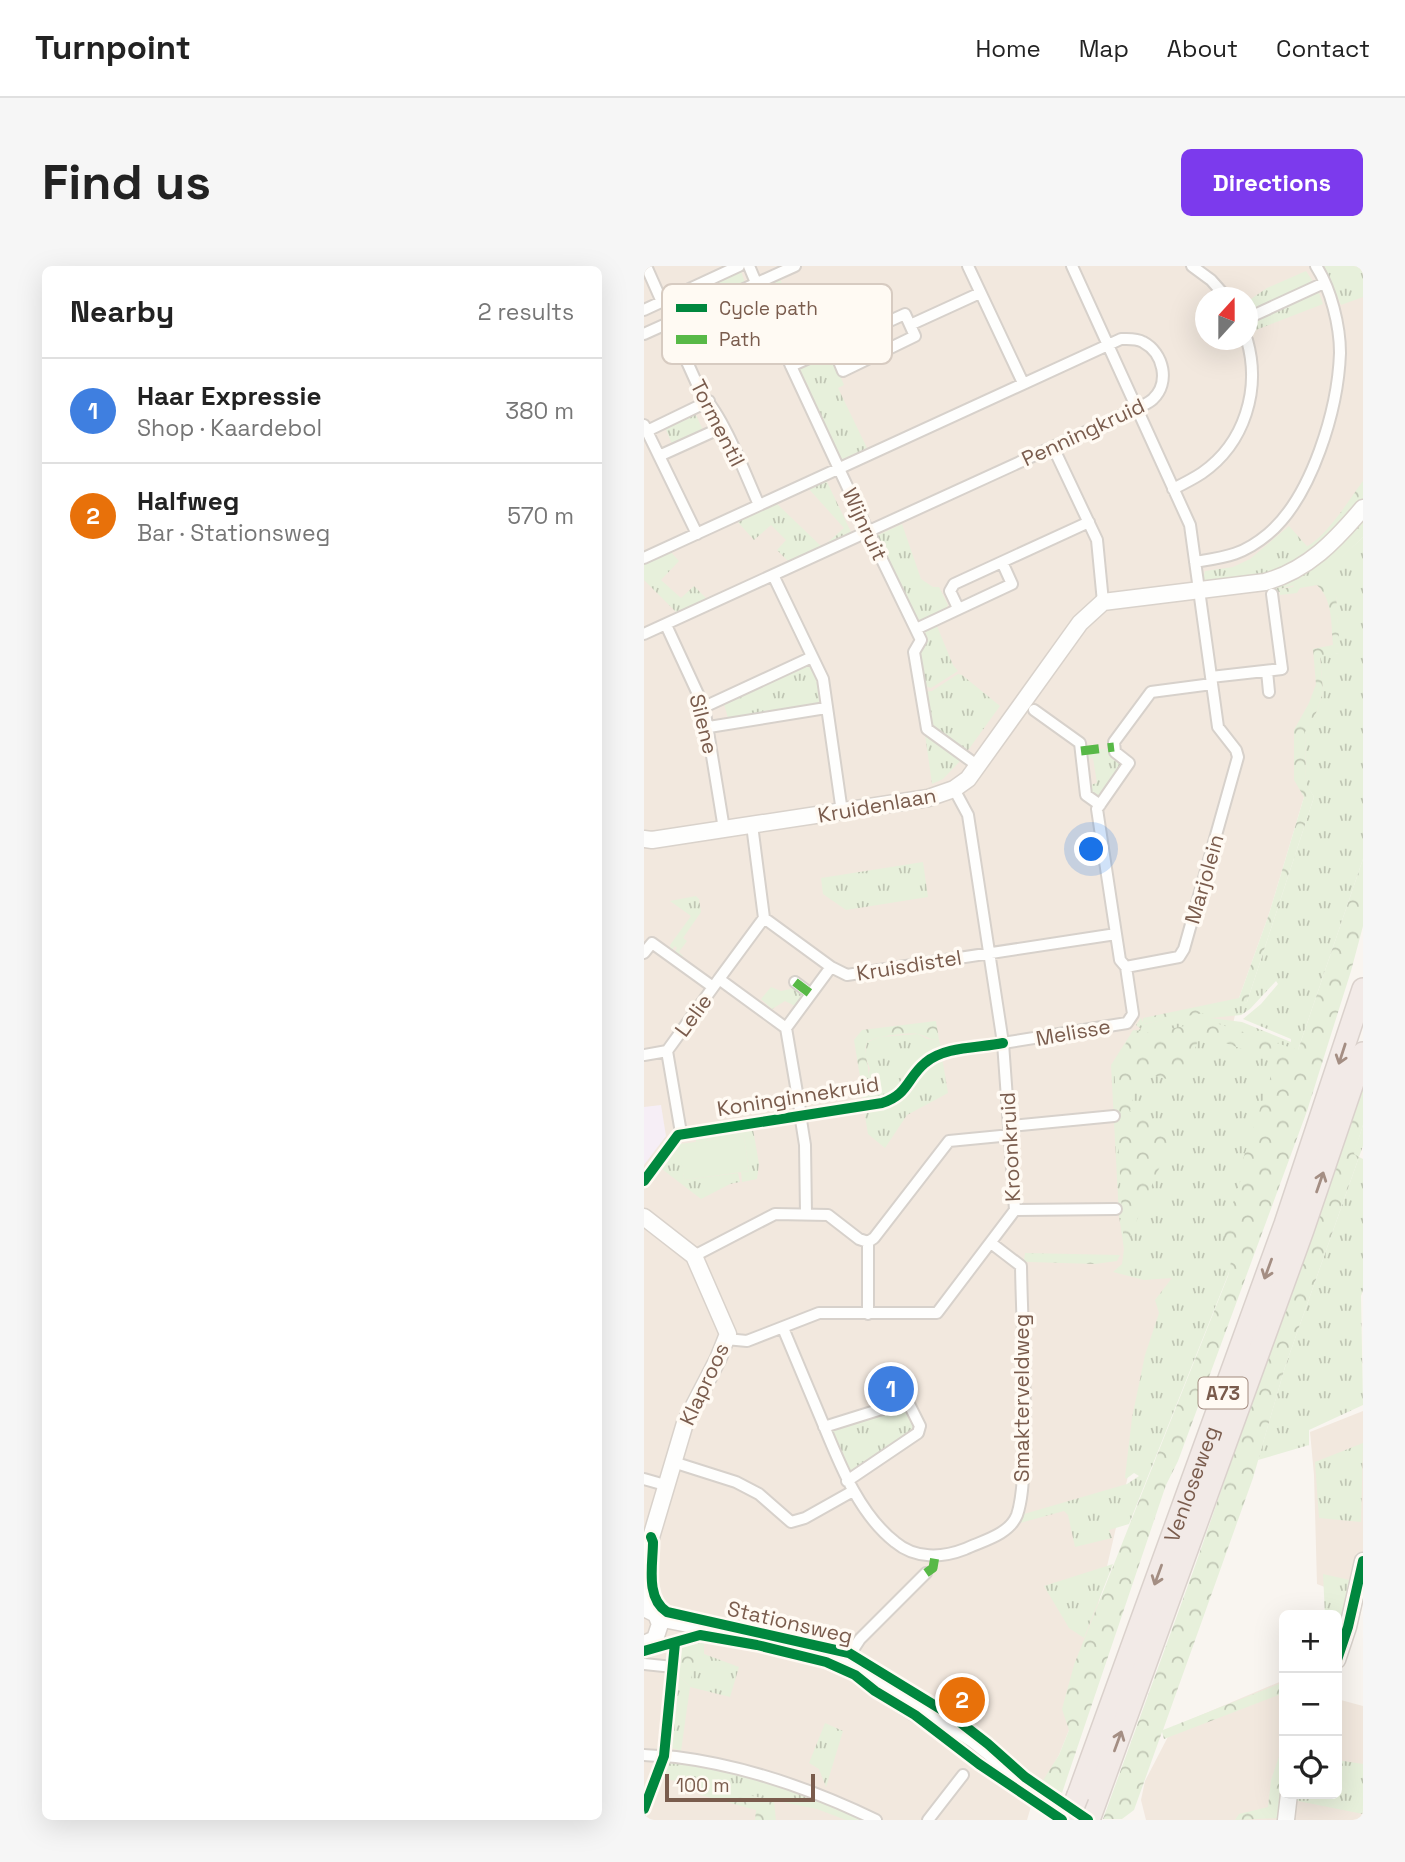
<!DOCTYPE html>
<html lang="en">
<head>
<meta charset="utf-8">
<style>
	:root { --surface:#fff; --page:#f6f6f6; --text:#222; --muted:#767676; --line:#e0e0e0; --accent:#7c3aed }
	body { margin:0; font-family:"Space Grotesk",sans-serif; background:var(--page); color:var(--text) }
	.controls { position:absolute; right:21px; bottom:21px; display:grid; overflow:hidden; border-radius:10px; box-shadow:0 7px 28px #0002 }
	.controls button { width:63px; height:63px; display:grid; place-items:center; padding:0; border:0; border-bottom:2px solid var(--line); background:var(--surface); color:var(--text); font:35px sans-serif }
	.compass { position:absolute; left:551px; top:21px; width:63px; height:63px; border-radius:50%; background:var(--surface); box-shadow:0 7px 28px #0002; rotate:21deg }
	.scale { position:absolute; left:21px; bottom:18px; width:150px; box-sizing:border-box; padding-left:7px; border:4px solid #7a5c4d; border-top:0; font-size:19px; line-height:24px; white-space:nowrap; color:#7a5c4d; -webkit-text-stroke:5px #fffaf3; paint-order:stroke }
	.you { position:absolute; left:448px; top:584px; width:24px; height:24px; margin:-18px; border:5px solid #fff; border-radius:50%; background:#1a73e8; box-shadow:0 0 0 10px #1a73e833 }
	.badge { display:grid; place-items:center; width:46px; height:46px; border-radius:50%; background:var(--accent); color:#fff; font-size:23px; font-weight:700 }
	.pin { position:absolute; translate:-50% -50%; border:4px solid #fff; box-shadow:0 2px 7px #0006 }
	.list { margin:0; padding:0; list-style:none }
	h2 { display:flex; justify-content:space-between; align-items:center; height:91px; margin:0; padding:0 28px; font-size:30px }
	h2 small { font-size:23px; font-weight:400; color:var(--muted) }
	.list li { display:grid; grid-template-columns:46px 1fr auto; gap:21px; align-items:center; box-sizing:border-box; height:105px; padding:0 28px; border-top:2px solid var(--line) }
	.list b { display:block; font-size:26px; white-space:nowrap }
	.list p { margin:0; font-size:23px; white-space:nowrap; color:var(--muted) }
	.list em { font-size:23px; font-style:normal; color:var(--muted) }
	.icon { flex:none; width:38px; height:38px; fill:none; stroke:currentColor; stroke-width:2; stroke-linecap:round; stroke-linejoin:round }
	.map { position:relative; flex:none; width:719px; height:1554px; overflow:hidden; border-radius:10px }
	header { display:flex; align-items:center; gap:42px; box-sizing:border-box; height:98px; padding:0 35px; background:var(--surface); border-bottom:2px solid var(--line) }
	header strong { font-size:33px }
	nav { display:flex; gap:38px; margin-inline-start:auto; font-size:24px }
	.intro { display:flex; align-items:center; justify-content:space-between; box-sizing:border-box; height:168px; padding:0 42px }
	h1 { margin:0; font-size:49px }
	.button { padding:18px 32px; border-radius:10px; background:var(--accent); color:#fff; font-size:24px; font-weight:700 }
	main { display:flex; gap:42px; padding:0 42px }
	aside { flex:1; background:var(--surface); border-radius:10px; box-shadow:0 7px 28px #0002 }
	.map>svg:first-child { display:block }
</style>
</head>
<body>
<header>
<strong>Turnpoint</strong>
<nav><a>Home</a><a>Map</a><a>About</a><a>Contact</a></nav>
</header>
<div class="intro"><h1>Find us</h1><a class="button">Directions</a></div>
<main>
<aside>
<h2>Nearby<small>2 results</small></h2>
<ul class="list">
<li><span class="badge" style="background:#3f7fe0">1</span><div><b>Haar Expressie</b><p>Shop · Kaardebol</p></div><em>380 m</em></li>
<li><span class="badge" style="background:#e8710a">2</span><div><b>Halfweg</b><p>Bar · Stationsweg</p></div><em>570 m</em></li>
</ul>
</aside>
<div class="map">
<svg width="719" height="1554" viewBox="0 0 719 1554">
	<defs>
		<pattern id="grass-tufts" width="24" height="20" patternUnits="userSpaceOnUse" patternTransform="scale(1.75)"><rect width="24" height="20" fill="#e7f0db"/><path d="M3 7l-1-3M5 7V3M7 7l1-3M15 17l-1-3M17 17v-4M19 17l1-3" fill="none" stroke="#c0c6b4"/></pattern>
		<pattern id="forest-crowns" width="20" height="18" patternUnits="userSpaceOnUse" patternTransform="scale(1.75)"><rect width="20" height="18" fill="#e7f0db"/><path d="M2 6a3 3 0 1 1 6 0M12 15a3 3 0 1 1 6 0" fill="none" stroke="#c0c6b4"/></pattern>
	</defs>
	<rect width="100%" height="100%" fill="#f9f5f0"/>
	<!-- residential -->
	<path fill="#f2e8de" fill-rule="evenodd" d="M 0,0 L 719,0 L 719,221 L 660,531 L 625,648 L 595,732 L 425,1464 L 415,1489 L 388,1537 L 383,1554 L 0,1554 ZM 562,32 L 604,32 L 604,74 L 562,74 Z
		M 719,1145 L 719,1336 L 673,1318 L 670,1209 L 666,1166 Z
		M 640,1414 L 640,1528 L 693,1528 L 693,1433 L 719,1440 L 719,1554 L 502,1554 L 497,1534 L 501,1515 L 529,1461 Z"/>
	<!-- education -->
	<path fill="#f6eef6" d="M 17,839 L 22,870 L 0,899 L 0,841 Z"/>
	<!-- grass -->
	<path fill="url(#grass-tufts)" fill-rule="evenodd" d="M 680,0 L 719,0 L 719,31 L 697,39 Z
		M 662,5 L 668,14 L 666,17 L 604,45 L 604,35 L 623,22 Z
		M 129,16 L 162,85 L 152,90 L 147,88 L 117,22 Z
		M 671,25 L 675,27 L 679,38 L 609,65 L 608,55 Z
		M 184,89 L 188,90 L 200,119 L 194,122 L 223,182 L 199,193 L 194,191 L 155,106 L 156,101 Z
		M 51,147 L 59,164 L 28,178 L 21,161 Z
		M 182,214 L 208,268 L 184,278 L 183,277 L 200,262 L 164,222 Z
		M 131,236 L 179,282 L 146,297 L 133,284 L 142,274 L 127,259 L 110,274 L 92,254 Z
		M 258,258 L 277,313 L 289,321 L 295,321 L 304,339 L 301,344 L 277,356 L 271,352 L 232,270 Z
		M 645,260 L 669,287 L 634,307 L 562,318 L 556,309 L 560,309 L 561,305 L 589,301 L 606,293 Z
		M 719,271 L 719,593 L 655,781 L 584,1009 L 485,1258 L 465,1264 L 468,1272 L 431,1281 L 424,1249 L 420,1245 L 376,1257 L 380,1248 L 483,1218 L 495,1210 L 490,1207 L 482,1213 L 481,1211 L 488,1152 L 501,1089 L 515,1047 L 511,1034 L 528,1012 L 500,1014 L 469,1006 L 478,998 L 480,983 L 475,950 L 467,799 L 488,766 L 497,763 L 492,759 L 497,752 L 500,758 L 603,736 L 670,531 L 662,518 L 661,465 L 673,445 L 679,425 L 676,390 L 695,387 L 692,328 L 674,313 L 636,323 L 636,326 L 626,327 L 626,323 L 623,323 L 679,291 L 687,301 ZM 632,715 L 634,718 L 617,738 L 599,753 L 647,773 L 647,776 L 598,756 L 567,752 L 597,749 L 606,743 Z
		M 26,285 L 35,295 L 17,314 L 37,332 L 50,320 L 64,334 L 33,347 L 0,314 L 0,297 Z
		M 293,360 L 309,399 L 314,405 L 287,422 L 281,420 L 274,386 L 282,374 L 281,365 Z
		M 163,400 L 167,401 L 174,415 L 177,434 L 175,438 L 84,452 L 80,438 Z
		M 314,408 L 318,409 L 356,440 L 322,487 C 287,463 287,468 281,426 L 288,425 Z
		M 281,468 L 318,493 L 299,513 L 288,518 Z
		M 461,483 L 476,493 L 478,500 L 456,532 L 448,526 L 446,519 L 453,517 L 449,492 L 442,493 L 441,486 Z
		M 279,596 L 284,631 L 202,644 L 179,628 L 177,612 Z
		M 52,630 L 55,633 L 57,646 L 39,672 L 43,675 L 35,686 L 39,690 L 37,692 L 30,687 L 33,682 L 31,680 L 27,685 L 26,679 L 47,650 L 26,635 Z
		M 127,721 L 137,725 L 151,722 L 159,729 L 151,740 L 141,735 L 128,743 L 117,733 Z
		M 274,768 L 283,773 L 295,774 L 298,785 C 275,791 271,816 253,828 C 242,834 231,836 219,837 L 217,817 L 221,817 L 226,803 L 221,790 L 223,776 L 236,771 Z
		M 298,791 L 304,827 L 263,849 L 241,882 L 224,868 L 220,844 C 233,842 248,840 258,831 C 272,818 277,795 298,791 Z
		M 125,856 L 125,860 L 109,863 L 115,898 L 113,913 L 98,916 L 97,906 L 105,905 L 100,870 L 52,876 L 51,868 Z
		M 719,859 L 719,880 L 715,891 L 719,893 L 719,1024 L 717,1030 L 719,1139 L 665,1164 L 665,1179 L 614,1194 L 641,1101 L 715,891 L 709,889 Z
		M 36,873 L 40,914 L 94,907 L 96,916 L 86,918 L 57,933 L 14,900 Z
		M 256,1142 L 263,1146 L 270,1161 L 268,1168 L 244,1184 L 240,1183 L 213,1201 L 214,1204 L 203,1204 L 187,1168 L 190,1161 L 226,1153 L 228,1151 Z
		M 719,1177 L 717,1256 L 675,1252 L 671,1196 Z
		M 469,1298 L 440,1372 L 425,1362 L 400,1320 Z
		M 679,1308 L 706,1314 L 693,1377 L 693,1349 L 681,1349 Z
		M 53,1374 L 60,1375 L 60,1388 L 95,1401 L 86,1431 L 46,1421 L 37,1485 L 25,1481 L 35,1410 L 45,1420 Z
		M 181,1457 L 199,1465 L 182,1521 L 175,1503 L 165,1497 Z
		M 28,1493 L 120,1511 L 226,1554 L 202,1554 L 173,1543 L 17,1512 L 24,1495 Z
		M 693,1494 L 719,1498 L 719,1548 L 649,1534 L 649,1528 L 693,1528 Z"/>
	<!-- forest -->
	<path fill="url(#forest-crowns)" d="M 97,5 L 101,17 L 27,49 L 22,40 Z
		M 136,13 L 168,83 L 162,85 L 129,16 Z
		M 719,215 L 719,235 L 669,287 L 662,281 C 683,270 705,234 719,215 Z
		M 719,250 L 719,271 L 687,302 L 679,291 Z
		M 674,313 L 686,318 L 692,328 L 696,387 L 676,391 L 679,425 L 673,445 L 661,466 L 662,517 L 670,531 L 603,736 L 587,742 L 499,758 L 499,752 L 595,732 L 625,648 L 660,531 L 650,514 L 650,464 L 665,437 L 672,418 L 669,383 L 689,379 C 687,358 689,334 673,319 L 656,322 L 653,327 L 636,329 L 636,323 L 649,321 L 652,316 Z
		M 719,593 L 719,660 L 707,705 L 663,845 L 534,1195 L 522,1219 L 418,1527 L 398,1516 L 415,1489 L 425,1464 L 418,1443 L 430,1399 L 584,1010 L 589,986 L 579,967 L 598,910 L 594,908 L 632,795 L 556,768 L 539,818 L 496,805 L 486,845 L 527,865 L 523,884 L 480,984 L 470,799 L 489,764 L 505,767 L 566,755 L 654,784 Z
		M 292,755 L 295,774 C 287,774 282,770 274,768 C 263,766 232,770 223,776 C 217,792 230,802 221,817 L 217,817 L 210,774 L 218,764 Z
		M 719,815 L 719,859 L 710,888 L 715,891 L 641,1101 L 609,1212 L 519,1464 L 640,1416 L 640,1427 L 520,1473 L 518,1466 L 490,1544 L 478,1553 L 459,1553 L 550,1303 Z
		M 381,987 L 476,989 L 473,995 L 451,998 L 384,996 L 380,995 Z
		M 53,1374 L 46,1421 L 35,1410 L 38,1376 Z
		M 640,1476 L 640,1520 L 636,1552 L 591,1554 L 595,1548 L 624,1541 L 627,1514 Z
		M 56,1519 L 130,1535 L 132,1554 L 111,1554 L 112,1544 L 56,1529 Z"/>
	<!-- garden -->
	<path fill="#e7f0db" d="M 100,870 L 105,905 L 40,914 L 35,878 Z"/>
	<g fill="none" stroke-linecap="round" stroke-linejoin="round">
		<defs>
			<path id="street" d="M 2,0 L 18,36
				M 105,0 L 147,100 L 224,265 L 277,374 L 270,386 L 283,463 L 334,500
				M 324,0 L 379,117
				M 548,0 L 567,14 L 583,32
				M 0,44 L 95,0
				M 604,52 L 680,17
				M 25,56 L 58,129 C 79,149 102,210 115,239
				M 0,68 L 151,0
				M 189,81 L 261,48 L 266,59
				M 147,100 L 189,81 L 199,105 L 271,70 L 266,59 L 336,27
				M 0,159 L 53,268
				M 3,165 L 65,135
				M 409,181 L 453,274 L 459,336
				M 15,190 L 79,161
				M 529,223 C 539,218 549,213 558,207 C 601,177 617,123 603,74
				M 0,292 L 477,73 C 484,73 492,72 499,76 C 520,87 526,117 509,133 C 505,137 499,139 494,142 L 0,368
				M 551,296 C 582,291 599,289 624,268 C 668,231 694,143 696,87 C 696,60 687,23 672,0
				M 129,309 L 179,413 L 198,546
				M 314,342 L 306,325 L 310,318 L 445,256
				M 22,359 L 60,441 L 80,563
				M 272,363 L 368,318 L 358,296
				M 623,405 L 625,426
				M 567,411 L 638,403 L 628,328
				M 60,441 L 168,391
				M 390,444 L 436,477 L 442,529 L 456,539
				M 65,461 L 182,442
				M 108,559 L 120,652
				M 472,668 L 453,543 L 485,497 L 471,486 L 470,476 L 507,426 L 568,418
				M 0,687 L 8,677 L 69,721
				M 187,701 L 142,762 L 75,713 L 120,652 L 187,701 L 203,709 L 472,668 L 476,694 L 482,701 L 535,691 L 540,683 L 594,491 L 592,484 L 574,461 L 546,259 L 428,0
				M 151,716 L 167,728
				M 142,762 L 156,844
				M 359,777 L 483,757 L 489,748 L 482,701
				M 0,789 L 23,785
				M 157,854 L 161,879 L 162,948
				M 367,860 L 470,850
				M 36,861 L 23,785 L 75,713
				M 371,944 L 472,943
				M 224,976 L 224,1048
				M 50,990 L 131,948 L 184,949 L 215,973 L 224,976 L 230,972 L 305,875 L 367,869
				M 139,1062 C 152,1093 165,1124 178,1155 C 195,1196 214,1247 251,1276 C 271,1293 298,1292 321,1283 C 338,1275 365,1269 373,1249 C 379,1231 379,1210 380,1191 C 383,1128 378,1064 377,1000 L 347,977
				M 82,1073 L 103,1075 L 175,1047 L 293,1047 L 371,944 L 359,777 L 324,549 L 310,523
				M 180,1161 L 260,1136 L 266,1140 L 276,1160 L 274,1167 L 203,1215
				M 29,1196 L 92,1216 L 115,1228 L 147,1256 L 161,1252 L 209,1225
				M 0,1213 L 21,1219
				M 201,1396 L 216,1373 L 282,1307
				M 0,1398 L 29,1401 L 20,1490 L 0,1543
				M 230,1411 L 229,1423 L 231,1425 L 292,1463 L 307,1460
				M 0,1489 C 11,1490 22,1490 32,1491 C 103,1500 168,1523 232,1554
				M 284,1554 L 319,1509"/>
			<path id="secondary" d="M 0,573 L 8,574 L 284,532 L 310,523 L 324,513 L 436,357 L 459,336 L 621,316 C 664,304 691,275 719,242
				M 0,951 L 50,990 L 84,1068 L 74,1093 L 41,1157 L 0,1295
				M 0,1309 L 3,1342
				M 0,1342 L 12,1348 L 16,1358 L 11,1373 L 0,1378
				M 14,1352 L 130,1375 L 170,1385 L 201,1396 L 249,1422 L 329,1473 L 348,1488 L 365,1508
				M 693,1394 L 704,1361 L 719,1295
				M 357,1504 L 430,1554
				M 642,1554 L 645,1528"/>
			<g id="highway">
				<path id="s1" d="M 434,1529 L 641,958 L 719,723"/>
				<path d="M 445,1554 L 659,964 L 719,787"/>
			</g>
		</defs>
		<!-- street casing -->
		<use href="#street" stroke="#d7d1cb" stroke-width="14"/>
		<!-- secondary casing -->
		<use href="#secondary" stroke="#d9d2cb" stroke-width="19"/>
		<!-- highway casing -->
		<use href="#highway" stroke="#dad1cc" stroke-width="24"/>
		<!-- street -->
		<use href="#street" stroke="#fefefd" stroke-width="10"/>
		<!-- secondary -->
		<use href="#secondary" stroke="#fefefd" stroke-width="16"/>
		<!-- highway -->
		<use href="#highway" stroke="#f2eae7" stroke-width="21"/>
		<defs>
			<path id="highway-bridge" d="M 424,1554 L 434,1529"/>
		</defs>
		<!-- highway-bridge casing -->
		<use href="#highway-bridge" stroke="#dad1cc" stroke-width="24" stroke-linecap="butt"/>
		<!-- highway-bridge -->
		<use href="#highway-bridge" stroke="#f2eae7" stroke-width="21"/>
		<!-- quiet -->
		<path stroke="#58b947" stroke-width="9" stroke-dasharray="18 9" stroke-linecap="butt" d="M 437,485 L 470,481
			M 151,716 L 167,728
			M 282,1307 L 289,1302 L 291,1290"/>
		<defs>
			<path id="cycleway" d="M 0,915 L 34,869 L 238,837 C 264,829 263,812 281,797 C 300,780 336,782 359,777
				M 7,1271 L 9,1276 C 9,1298 1,1332 23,1346 L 205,1387 L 308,1450 L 344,1478 L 381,1511 L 444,1554
				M 0,1385 L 56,1369 L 113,1379 L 182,1396 L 211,1409 L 231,1425 L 271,1449 L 335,1498 L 418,1554
				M 693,1394 L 704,1361 L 719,1295
				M 0,1543 L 20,1490 L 31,1377"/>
		</defs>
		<!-- cycleway casing -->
		<use href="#cycleway" stroke="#fffaf3" stroke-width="15"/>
		<!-- cycleway -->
		<use href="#cycleway" stroke="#00873e" stroke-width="10"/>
	</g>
	<!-- one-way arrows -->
	<defs><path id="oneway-shaft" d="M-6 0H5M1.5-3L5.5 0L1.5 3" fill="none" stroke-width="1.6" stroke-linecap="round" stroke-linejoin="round" transform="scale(1.75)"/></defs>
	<g stroke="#a48e83">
		<use href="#oneway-shaft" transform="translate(698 788) rotate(108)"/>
		<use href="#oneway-shaft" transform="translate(676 916) rotate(-71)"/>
		<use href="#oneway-shaft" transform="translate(624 1003) rotate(110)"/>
		<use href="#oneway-shaft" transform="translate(514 1309) rotate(110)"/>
		<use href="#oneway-shaft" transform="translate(474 1475) rotate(-70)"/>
	</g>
	<g text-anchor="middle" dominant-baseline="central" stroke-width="7" stroke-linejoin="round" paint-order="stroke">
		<!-- shield labels -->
		<rect fill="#fffaf3" stroke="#a28b7f" stroke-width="2" x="554.5" y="1111.5" width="49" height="31" rx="5"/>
		<g font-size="19" font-weight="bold" fill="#7a5c4d">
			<text x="579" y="1127">A73</text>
		</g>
		<!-- street labels -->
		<g font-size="21" fill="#7a5c4d" stroke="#fffaf3">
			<text transform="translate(74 157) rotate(63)">Tormentil</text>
			<text transform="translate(439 166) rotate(-25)">Penningkruid</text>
			<text transform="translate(221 258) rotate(65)">Wijnruit</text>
			<text transform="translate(60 458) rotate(76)">Silene</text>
			<text transform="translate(233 539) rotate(-10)">Kruidenlaan</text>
			<text transform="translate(560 613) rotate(-74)">Marjolein</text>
			<text transform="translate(265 699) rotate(-9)">Kruisdistel</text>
			<text transform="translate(49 749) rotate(-54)">Lelie</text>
			<text transform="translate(429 766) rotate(-10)">Melisse</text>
			<text transform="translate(154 830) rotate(-9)">Koninginnekruid</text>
			<text transform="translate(366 881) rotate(-93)">Kroonkruid</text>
			<text transform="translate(60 1118) rotate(-65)">Klaproos</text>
			<text transform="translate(377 1132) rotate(-90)">Smakterveldweg</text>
			<text stroke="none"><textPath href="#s1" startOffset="331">Venloseweg</textPath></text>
			<text transform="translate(146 1356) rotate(13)">Stationsweg</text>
		</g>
	</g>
	<!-- legend -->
	<rect x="18" y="18" width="230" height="80" rx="10" fill="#fffaf3" stroke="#d7cbc1" stroke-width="2"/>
	<rect x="32" y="38" width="31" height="8" fill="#00873e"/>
	<rect x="32" y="69" width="31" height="9" fill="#58b947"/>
	<g font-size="19" fill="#7a5c4d">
		<text x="75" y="49">Cycle path</text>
		<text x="75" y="80">Path</text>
	</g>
</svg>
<div class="controls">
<button>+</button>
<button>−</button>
<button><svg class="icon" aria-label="locate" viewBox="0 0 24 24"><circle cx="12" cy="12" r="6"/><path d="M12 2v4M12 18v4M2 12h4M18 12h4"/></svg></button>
</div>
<svg class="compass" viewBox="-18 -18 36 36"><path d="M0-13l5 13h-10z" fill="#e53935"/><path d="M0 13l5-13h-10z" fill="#767676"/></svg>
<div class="scale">100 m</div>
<div class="you"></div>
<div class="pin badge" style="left:247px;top:1123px;background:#3f7fe0">1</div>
<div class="pin badge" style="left:318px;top:1434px;background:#e8710a">2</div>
</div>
</main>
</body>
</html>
